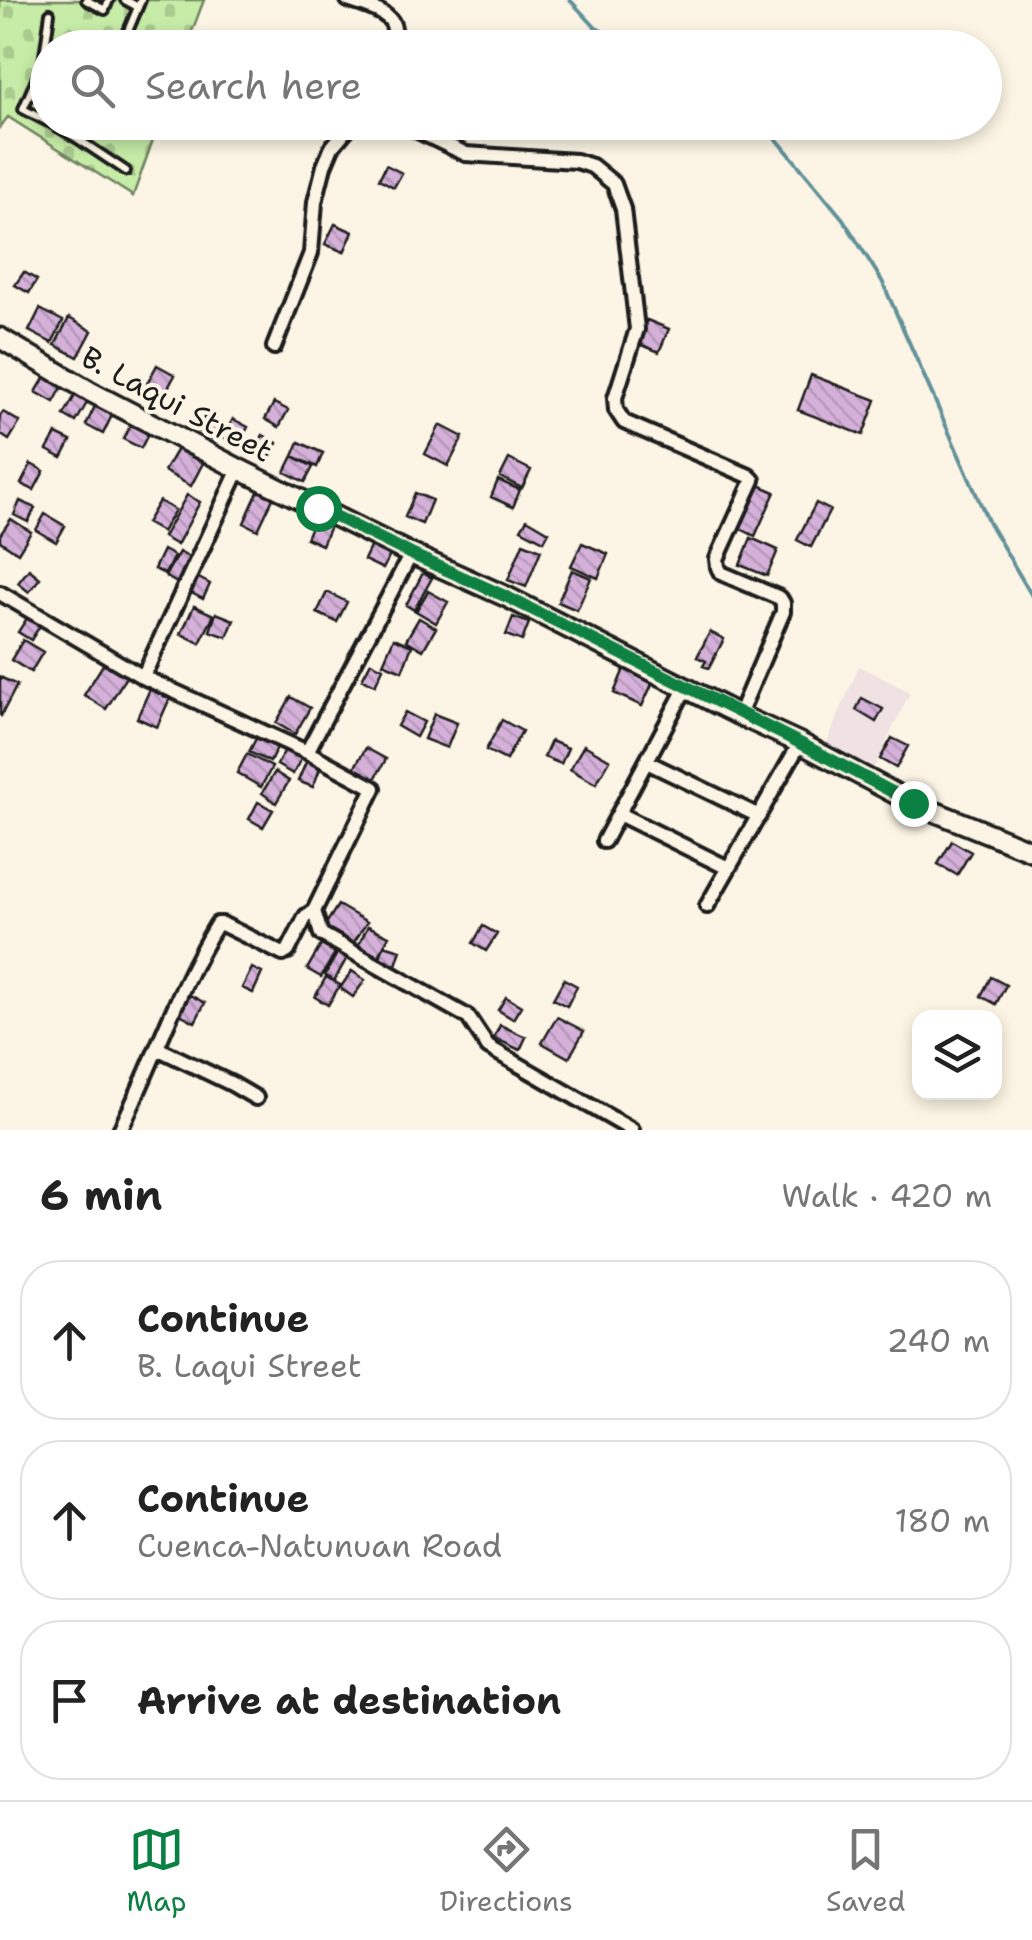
<!DOCTYPE html>
<html lang="en">
<head>
<meta charset="utf-8">
<style>
	:root { --surface:#fff; --page:#f2f2f2; --text:#222; --muted:#767676; --line:#e0e0e0; --accent:#0b8043 }
	body { margin:0; font-family:"Shantell Sans",sans-serif; background:var(--page); color:var(--text) }
	.controls { position:absolute; right:30px; bottom:30px; display:grid; overflow:hidden; border-radius:20px; box-shadow:0 5px 15px #0003 }
	.controls button { width:90px; height:90px; display:grid; place-items:center; padding:0; border:0; border-bottom:2px solid var(--line); background:var(--surface); color:var(--text); font:50px sans-serif }
	.stop { position:absolute; width:30px; height:30px; margin:-22px; border:8px solid #0b8043; border-radius:50%; background:#fff }
	.stop.end { background:#0b8043; border-color:#fff; box-shadow:0 2px 10px #0008 }
	.list { margin:0; padding:0; list-style:none }
	h2 { display:flex; justify-content:space-between; align-items:center; height:130px; margin:0; padding:0 40px; font-size:42px }
	h2 small { font-size:32px; font-weight:400; color:var(--muted) }
	.list li { display:grid; grid-template-columns:65px 1fr auto; gap:30px; align-items:center; box-sizing:border-box; height:160px; margin:0 20px 20px; padding:0 20px; border:2px solid var(--line); border-radius:40px }
	.list b { display:block; font-size:38px; white-space:nowrap }
	.list p { margin:0; font-size:32px; white-space:nowrap; color:var(--muted) }
	.list em { font-size:32px; font-style:normal; color:var(--muted) }
	.icon { flex:none; width:55px; height:55px; fill:none; stroke:currentColor; stroke-width:2; stroke-linecap:round; stroke-linejoin:round }
	.map { position:relative; flex:none; width:1032px; height:1130px; overflow:hidden }
	.search { position:absolute; background:var(--surface); box-shadow:0 5px 15px #0003; left:30px; right:30px; top:30px; height:110px; display:flex; align-items:center; gap:25px; box-sizing:border-box; padding:0 35px; border-radius:55px; color:var(--muted); font-size:38px }
	.sheet { height:670px; background:var(--surface) }
	nav { display:flex; justify-content:space-around; align-items:center; box-sizing:border-box; height:140px; border-top:2px solid var(--line); background:var(--surface); font-size:28px; color:var(--muted) }
	nav a { display:grid; justify-items:center; gap:5px }
	nav .on { color:var(--accent) }
	.map>svg:first-child { display:block }
</style>
</head>
<body>
<div class="map">
<svg width="1032" height="1130" viewBox="0 0 1032 1130">
	<defs>
		<pattern id="cemetery-stones" width="16" height="16" patternUnits="userSpaceOnUse" patternTransform="scale(2.5)"><rect width="16" height="16" fill="#c6eca7"/><path d="M2 7V4a2 2 0 0 1 4 0v3zM10 15v-3a2 2 0 0 1 4 0v3z" fill="#aaca8f"/></pattern>
		<pattern id="building-back-hatch" width="6" height="6" patternUnits="userSpaceOnUse" patternTransform="scale(2.5)"><rect width="6" height="6" fill="#d5b1da"/><path d="M-1 5l2 2M0 0l6 6M5-1l2 2" fill="none" stroke="#b698ba"/></pattern>
	</defs>
	<rect width="100%" height="100%" fill="#fcf5e5"/>
	<filter id="ink" filterUnits="userSpaceOnUse"><feTurbulence type="fractalNoise" baseFrequency=".01" numOctaves="2"/><feDisplacementMap in="SourceGraphic" scale="20" xChannelSelector="R" yChannelSelector="G"/><feConvolveMatrix kernelMatrix="1 2 1 2 8 2 1 2 1" color-interpolation-filters="sRGB"/></filter>
	<g filter="url(#ink)">
		<!-- built -->
		<path fill="#f0e1e2" d="M 859,666 L 910,692 L 873,770 L 826,745 Z"/>
		<!-- cemetery -->
		<path fill="url(#cemetery-stones)" stroke="#718462" stroke-width="2.5" d="M 0,0 L 204,0 L 186,47 L 48,48 L 48,122 L 159,123 L 133,196 L 8,117 L 0,127 Z"/>
		<g fill="none" stroke-linecap="round" stroke-linejoin="round">
			<!-- stream -->
			<path stroke="#629199" stroke-width="4" d="M 570,0 L 596,28 L 638,48
				M 759,122 L 780,143 L 843,219 L 882,281 L 989,523 L 1032,596"/>
		</g>
		<!-- building -->
		<path fill="url(#building-back-hatch)" stroke="#1c1c1c" stroke-width="2.5" d="M 386,165 L 402,173 L 394,187 L 379,179 Z
			M 335,224 L 353,232 L 344,252 L 325,244 Z
			M 24,272 L 37,280 L 29,293 L 15,285 Z
			M 40,309 L 63,321 L 52,343 L 29,331 Z
			M 69,318 L 92,331 L 78,357 L 55,345 Z
			M 647,320 L 669,329 L 659,352 L 637,343 Z
			M 157,365 L 175,375 L 163,397 L 145,387 Z
			M 48,372 L 65,382 L 54,402 L 36,392 Z
			M 811,375 L 876,400 L 863,435 L 798,410 Z
			M 76,394 L 88,401 L 76,422 L 64,415 Z
			M 97,402 L 114,411 L 103,434 L 86,425 Z
			M 274,403 L 288,410 L 279,427 L 265,419 Z
			M 3,412 L 20,422 L 9,440 L 0,434 L 0,416 Z
			M 205,416 L 222,426 L 214,440 L 197,430 Z
			M 233,419 L 248,427 L 238,446 L 223,437 Z
			M 131,424 L 149,432 L 141,448 L 123,439 Z
			M 440,425 L 463,437 L 448,466 L 425,454 Z
			M 56,434 L 71,441 L 62,458 L 47,450 Z
			M 263,435 L 277,443 L 268,461 L 253,453 Z
			M 299,442 L 323,453 L 317,467 L 293,456 Z
			M 177,449 L 203,463 L 191,486 L 164,471 Z
			M 293,456 L 313,467 L 305,482 L 285,472 Z
			M 509,459 L 531,470 L 522,488 L 500,477 Z
			M 31,464 L 44,471 L 34,490 L 21,484 Z
			M 498,480 L 520,490 L 513,507 L 491,497 Z
			M 262,483 L 277,490 L 258,530 L 244,523 Z
			M 759,485 L 775,492 L 755,536 L 739,528 Z
			M 415,493 L 432,500 L 422,524 L 405,517 Z
			M 187,495 L 200,502 L 177,545 L 163,537 Z
			M 20,501 L 35,508 L 28,522 L 14,515 Z
			M 159,501 L 175,510 L 162,532 L 146,523 Z
			M 816,503 L 830,510 L 811,547 L 797,540 Z
			M 45,514 L 65,526 L 56,542 L 36,530 Z
			M 11,519 L 31,532 L 18,553 L 0,541 L 0,535 Z
			M 314,519 L 330,526 L 322,545 L 306,538 Z
			M 527,519 L 549,532 L 544,541 L 521,529 Z
			M 751,538 L 778,550 L 767,576 L 740,565 Z
			M 374,539 L 393,549 L 383,569 L 364,560 Z
			M 523,543 L 541,550 L 526,587 L 508,580 Z
			M 582,543 L 608,554 L 598,578 L 571,566 Z
			M 163,550 L 174,556 L 165,574 L 154,569 Z
			M 179,552 L 190,558 L 177,583 L 165,576 Z
			M 29,569 L 40,578 L 29,592 L 18,583 Z
			M 572,570 L 591,578 L 577,610 L 558,602 Z
			M 423,573 L 432,578 L 414,610 L 406,605 Z
			M 193,575 L 210,584 L 203,599 L 186,590 Z
			M 428,591 L 448,602 L 436,623 L 416,611 Z
			M 327,592 L 347,602 L 337,622 L 317,613 Z
			M 194,606 L 214,615 L 200,643 L 181,634 Z
			M 31,612 L 43,621 L 31,640 L 18,632 Z
			M 216,613 L 234,620 L 227,637 L 210,631 Z
			M 513,617 L 529,623 L 522,641 L 506,635 Z
			M 419,618 L 436,628 L 423,650 L 406,640 Z
			M 710,632 L 724,639 L 709,668 L 703,666 L 706,661 L 697,657 Z
			M 394,638 L 412,646 L 402,671 L 383,663 Z
			M 23,640 L 43,652 L 31,672 L 11,660 Z
			M 371,662 L 383,668 L 375,685 L 362,679 Z
			M 104,663 L 126,677 L 106,709 L 84,695 Z
			M 624,669 L 653,682 L 642,706 L 614,693 Z
			M 0,677 L 17,685 L 1,716 L 0,715 Z
			M 150,689 L 170,698 L 157,727 L 137,718 Z
			M 291,697 L 310,708 L 295,734 L 276,723 Z
			M 862,698 L 883,709 L 876,722 L 856,710 Z
			M 405,712 L 424,722 L 416,737 L 397,726 Z
			M 434,714 L 457,723 L 447,748 L 424,739 Z
			M 502,720 L 522,731 L 506,760 L 486,750 Z
			M 259,733 L 279,743 L 270,762 L 249,752 Z
			M 892,738 L 908,746 L 896,768 L 880,759 Z
			M 551,741 L 568,748 L 561,764 L 544,757 Z
			M 584,745 L 610,760 L 596,784 L 570,769 Z
			M 287,746 L 303,755 L 293,774 L 277,765 Z
			M 366,748 L 386,759 L 375,779 L 354,768 Z
			M 247,754 L 272,767 L 261,787 L 237,773 Z
			M 307,760 L 321,766 L 313,787 L 298,781 Z
			M 275,772 L 289,781 L 276,803 L 262,793 Z
			M 258,802 L 273,810 L 263,827 L 249,819 Z
			M 952,841 L 971,852 L 957,875 L 938,864 Z
			M 338,905 L 367,922 L 351,947 L 322,930 Z
			M 368,926 L 389,936 L 376,962 L 355,952 Z
			M 483,926 L 497,934 L 486,951 L 473,943 Z
			M 321,945 L 335,953 L 321,977 L 307,969 Z
			M 384,945 L 401,950 L 396,965 L 379,961 Z
			M 338,952 L 347,958 L 334,981 L 325,975 Z
			M 252,968 L 262,973 L 253,993 L 242,988 Z
			M 352,971 L 365,980 L 353,997 L 340,988 Z
			M 326,977 L 340,985 L 328,1005 L 315,997 Z
			M 991,977 L 1006,985 L 996,1004 L 981,996 Z
			M 564,979 L 577,986 L 567,1006 L 553,999 Z
			M 190,995 L 205,1003 L 195,1022 L 180,1014 Z
			M 506,997 L 521,1006 L 513,1019 L 498,1010 Z
			M 557,1017 L 584,1031 L 569,1058 L 542,1043 Z
			M 500,1025 L 526,1037 L 520,1050 L 494,1038 Z"/>
		<g fill="none" stroke-linecap="round" stroke-linejoin="round">
			<defs>
				<path id="lane" d="M 86,0 L 105,10 L 109,0
					M 125,0 L 138,7
					M 121,48 L 141,0
					M 48,122 L 23,109 L 43,63 L 50,13
					M 49,122 L 78,139 L 126,171
					M 78,139 L 87,122"/>
				<path id="street" d="M 348,0 C 362,5 395,12 394,31 C 393,37 390,42 388,48
					M 399,122 L 466,154 L 576,161 L 592,166 L 614,184 L 623,209 L 637,329 L 615,398 L 616,410 L 624,422 L 749,476 L 753,480 L 717,559 L 718,567 L 721,573 L 780,598 L 783,603 L 783,612 L 739,715
					M 274,347 L 311,253 L 315,202 L 324,166 L 332,147 L 353,122
					M 0,593 L 143,677 L 307,752 L 374,788 L 314,911 L 321,934 L 468,1017 L 488,1047 L 632,1130
					M 143,677 L 239,469
					M 307,752 L 411,554
					M 647,762 L 759,816
					M 619,814 L 728,868
					M 604,841 L 686,687
					M 707,906 L 800,743
					M 157,1048 L 232,1084 L 256,1098
					M 120,1130 C 154,1062 177,989 217,924 L 222,924 L 283,954 L 288,951 L 306,916 L 314,911"/>
				<path id="secondary" d="M 0,338 L 91,392 L 239,469 L 411,554 L 507,597 L 739,715 L 800,743 L 913,803 L 1032,851"/>
			</defs>
			<!-- lane casing -->
			<use href="#lane" stroke="#1c1c1c" stroke-width="14"/>
			<!-- street casing -->
			<use href="#street" stroke="#1c1c1c" stroke-width="20"/>
			<!-- secondary casing -->
			<use href="#secondary" stroke="#1c1c1c" stroke-width="25"/>
			<!-- path -->
			<path stroke="#1c1c1c" stroke-width="2.5" stroke-dasharray="8 8" stroke-linecap="butt" d="M 147,122 L 151,125"/>
			<!-- lane -->
			<use href="#lane" stroke="#fcf5e5" stroke-width="6"/>
			<!-- street -->
			<use href="#street" stroke="#fcf5e5" stroke-width="12"/>
			<!-- secondary -->
			<use href="#secondary" stroke="#fcf5e5" stroke-width="18"/>
		</g>
	</g>
	<g fill="none" stroke-linecap="round" stroke-linejoin="round" filter="url(#ink)">
		<!-- route -->
		<path stroke="#0b8043" stroke-width="12" d="M 318,508 L 411,554 L 507,597 L 800,743 L 913,803"/>
	</g>
	<g text-anchor="middle" dominant-baseline="central" stroke-width="8" stroke-linejoin="round" paint-order="stroke">
		<!-- street labels -->
		<g font-size="30" fill="#1c1c1c" stroke="#fcf5e5">
			<text transform="translate(177 404) rotate(28)">B. Laqui Street</text>
		</g>
	</g>
</svg>
<div class="controls">
<button><svg class="icon" aria-label="layers" viewBox="0 0 24 24"><path d="M12 4l9 5-9 5-9-5zM3 14l9 5 9-5"/></svg></button>
</div>
<div class="stop" style="left:318px;top:508px"></div>
<div class="stop end" style="left:913px;top:803px"></div>
<div class="search"><svg class="icon" aria-label="search" viewBox="0 0 24 24"><circle cx="10" cy="10" r="6"/><path d="M15 15l6 6"/></svg>Search here</div>
</div>
<section class="sheet">
<h2>6 min<small>Walk · 420 m</small></h2>
<ul class="list">
<li><svg class="icon" aria-label="ahead" viewBox="0 0 24 24"><path d="M12 20V5M6 11l6-6 6 6"/></svg><div><b>Continue</b><p>B. Laqui Street</p></div><em>240 m</em></li>
<li><svg class="icon" aria-label="ahead" viewBox="0 0 24 24"><path d="M12 20V5M6 11l6-6 6 6"/></svg><div><b>Continue</b><p>Cuenca-Natunuan Road</p></div><em>180 m</em></li>
<li><svg class="icon" aria-label="arrive" viewBox="0 0 24 24"><path d="M6 21V4h12l-3 4 3 4H6"/></svg><div><b>Arrive at destination</b></div></li>
</ul>
</section>
<nav>
<a class="on"><svg class="icon" aria-label="map" viewBox="0 0 24 24"><path d="M3 6l6-2 6 2 6-2v14l-6 2-6-2-6 2zM9 4v14M15 6v14"/></svg>Map</a>
<a><svg class="icon" aria-label="directions" viewBox="0 0 24 24"><path d="M12 3l9 9-9 9-9-9zM9 14v-3h6M13 9l2 2-2 2"/></svg>Directions</a>
<a><svg class="icon" aria-label="saved" viewBox="0 0 24 24"><path d="M7 4h10v16l-5-4-5 4z"/></svg>Saved</a>
</nav>
</body>
</html>
